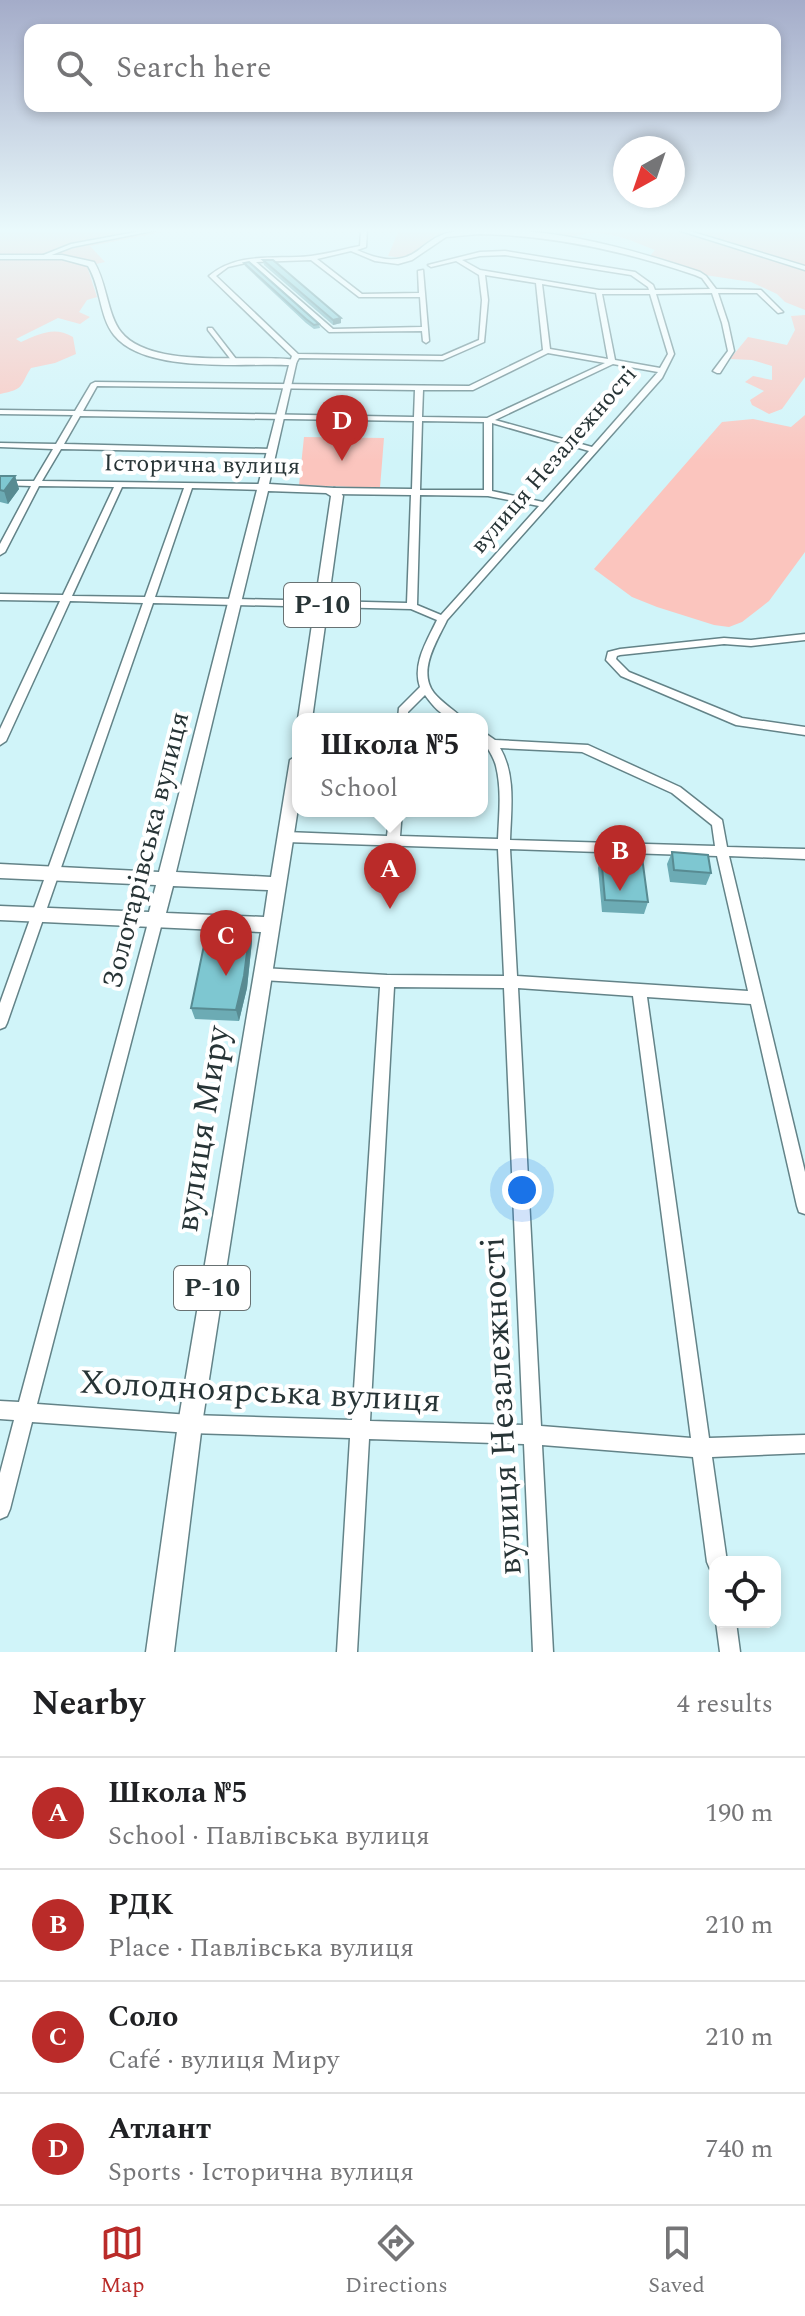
<!DOCTYPE html>
<html lang="en">
<head>
<meta charset="utf-8">
<style>
	:root { --surface:#fff; --page:#f2f2f2; --text:#202124; --muted:#757577; --line:#e0e0e0; --accent:#ba2b29 }
	body { margin:0; font-family:Spectral,serif; background:var(--page); color:var(--text) }
	.controls { position:absolute; right:24px; bottom:24px; display:grid; overflow:hidden; border-radius:16px; box-shadow:0 4px 12px #0003 }
	.controls button { width:72px; height:72px; display:grid; place-items:center; padding:0; border:0; border-bottom:2px solid var(--line); background:var(--surface); color:var(--text); font:40px sans-serif }
	.compass { position:absolute; left:613px; top:136px; width:72px; height:72px; border-radius:50%; background:var(--surface); box-shadow:0 4px 12px #0003; rotate:220deg }
	.you { position:absolute; left:522px; top:1190px; width:28px; height:28px; margin:-20px; border:6px solid #fff; border-radius:50%; background:#1a73e8; box-shadow:0 0 0 12px #1a73e833 }
	.badge { display:grid; place-items:center; width:52px; height:52px; border-radius:50%; background:var(--accent); color:#fff; font-size:26px; font-weight:700 }
	.pin { position:absolute; translate:-50% -66px; filter:drop-shadow(0 2px 4px #0008) }
	.pin::after { content:''; position:absolute; top:42px; width:28px; height:24px; background:inherit; clip-path:polygon(0 0,100% 0,50% 100%) }
	.popup { position:absolute; left:292px; top:713px; width:196px; height:104px; box-sizing:border-box; display:grid; place-content:center; border-radius:16px; background:var(--surface); filter:drop-shadow(0 2px 6px #0005); font-size:26px; white-space:nowrap; color:var(--muted) }
	.popup b { font-size:30px; color:var(--text) }
	.popup::after { content:''; position:absolute; left:50%; top:100%; margin-left:-16px; border:16px solid transparent; border-top-color:var(--surface) }
	.list { margin:0; padding:0; list-style:none }
	h2 { display:flex; justify-content:space-between; align-items:center; height:104px; margin:0; padding:0 32px; font-size:34px }
	h2 small { font-size:26px; font-weight:400; color:var(--muted) }
	.list li { display:grid; grid-template-columns:52px 1fr auto; gap:24px; align-items:center; box-sizing:border-box; height:112px; padding:0 32px; border-top:2px solid var(--line) }
	.list b { display:block; font-size:30px; white-space:nowrap }
	.list p { margin:0; font-size:26px; white-space:nowrap; color:var(--muted) }
	.list em { font-size:26px; font-style:normal; color:var(--muted) }
	.icon { flex:none; width:44px; height:44px; fill:none; stroke:currentColor; stroke-width:2; stroke-linecap:round; stroke-linejoin:round }
	.map { position:relative; flex:none; width:805px; height:1652px; overflow:hidden }
	.search { position:absolute; background:var(--surface); box-shadow:0 4px 12px #0003; left:24px; right:24px; top:24px; height:88px; display:flex; align-items:center; gap:20px; box-sizing:border-box; padding:0 28px; border-radius:16px; color:var(--muted); font-size:30px }
	.sheet { height:552px; background:var(--surface) }
	nav { display:flex; justify-content:space-around; align-items:center; box-sizing:border-box; height:112px; border-top:2px solid var(--line); background:var(--surface); font-size:22px; color:var(--muted) }
	nav a { display:grid; justify-items:center; gap:4px }
	nav .on { color:var(--accent) }
	.map>svg:first-child { display:block }
</style>
</head>
<body>
<div class="map">
<svg width="805" height="1652" viewBox="0 0 805 1652">
	<rect width="100%" height="100%" fill="#d0f4f9"/>
	<!-- green -->
	<path fill="#fbc5be" d="M 0,230 L 173,230 L 90,246 L 105,262 L 87,266 L 97,297 L 87,300 L 79,312 L 90,317 L 80,324 L 58,318 L 16,339 L 21,342 C 40,334 54,326 73,337 L 76,354 L 55,363 L 31,368 C 19,387 25,389 0,394 Z
		M 399,230 L 447,230 L 410,259 L 388,256 Z
		M 559,230 L 805,230 L 805,310 L 785,302 L 777,294 L 751,282 L 705,275 L 650,256 L 655,250 C 635,242 614,232 591,233 C 580,234 573,238 560,237 Z
		M 805,315 L 805,377 L 782,409 L 769,414 L 752,405 L 750,400 L 764,391 L 745,382 L 753,376 L 772,380 L 772,366 L 752,360 L 730,359 L 748,337 L 787,345 L 795,330 L 791,316 Z
		M 805,415 L 805,552 L 769,601 L 742,622 L 729,627 L 714,625 L 657,607 L 632,597 L 594,569 L 722,422 L 753,419 L 791,427 Z
		M 304,437 L 384,438 L 380,488 L 299,485 Z"/>
	<g fill="none" stroke-linecap="round" stroke-linejoin="round">
		<defs>
			<path id="minor" d="M 147,230 L 157,230 L 72,247 L 44,258 L 41,256 L 71,244 Z
				M 361,230 L 367,230 L 366,247 L 357,250 C 379,260 400,265 420,249 C 430,241 439,234 452,232 C 535,222 622,246 700,272 L 706,276 L 716,289 L 761,290 L 783,312 L 778,313 L 757,293 L 718,293 L 728,323 L 734,351 L 720,373 L 717,373 L 713,371 L 728,351 L 722,323 L 712,293 L 656,294 L 674,354 L 662,378 L 447,620 C 437,641 417,671 434,693 C 442,703 455,710 463,719 C 444,719 436,710 425,695 L 408,712 L 408,719 L 398,719 L 399,708 L 420,687 C 412,664 427,641 437,620 L 411,609 L 153,603 L 7,1023 L 5,1027 L 0,1029 L 0,1003 L 143,603 L 70,601 L 6,741 L 0,745 L 0,729 L 60,601 L 0,600 L 0,594 L 63,595 L 114,487 L 39,486 L 5,552 L 0,555 L 0,544 L 31,486 L 0,485 L 0,481 L 34,481 L 53,449 L 0,447 L 0,443 L 56,444 L 73,415 L 0,414 L 0,410 L 75,411 L 91,384 L 95,382 L 469,386 L 543,350 L 536,283 L 485,275 L 488,300 L 484,342 L 443,360 L 299,358 L 296,363 L 294,364 L 290,362 L 292,356 L 209,276 C 239,251 275,260 311,256 C 328,254 344,249 360,246 ZM 479,234 C 554,235 624,251 695,275 L 702,278 L 710,289 L 655,290 L 653,285 L 635,272 L 505,251 L 480,252 L 428,265 L 431,267 L 456,261 L 479,275 L 482,300 L 479,340 L 442,356 L 298,354 L 216,276 L 228,267 L 250,262 L 329,332 L 422,331 L 423,341 L 426,343 L 429,341 L 423,270 L 418,271 L 419,293 L 362,294 L 317,259 L 351,251 L 375,261 L 398,264 L 412,260 L 446,237 ZM 505,255 L 631,275 L 648,287 L 649,290 L 599,290 L 480,270 L 462,260 L 480,256 ZM 311,260 L 359,297 L 420,297 L 422,327 L 333,329 L 256,262 ZM 542,284 L 596,293 L 608,359 L 550,349 ZM 602,294 L 650,294 L 668,354 L 660,368 L 615,360 ZM 548,353 L 605,363 L 487,418 L 422,417 L 423,390 L 473,390 ZM 613,364 L 658,372 L 592,447 L 495,420 ZM 97,386 L 415,390 L 414,417 L 83,411 ZM 80,416 L 414,421 L 412,489 L 334,488 L 330,491 L 334,494 L 411,495 L 407,603 L 155,597 L 192,488 L 262,490 L 266,487 L 262,484 L 42,481 L 61,449 L 271,453 L 275,451 L 271,449 L 64,444 ZM 422,421 L 484,422 L 484,490 L 420,490 ZM 492,423 L 589,451 L 543,502 L 492,491 ZM 122,487 L 184,488 L 145,597 L 72,596 ZM 420,495 L 488,496 L 539,506 L 441,615 L 417,605 Z
				M 678,230 L 686,230 L 805,266 L 805,270 Z
				M 208,328 L 212,328 L 236,359 L 236,361 L 232,361 L 208,330 Z
				M 805,634 L 805,640 L 751,646 L 724,644 L 620,655 L 617,656 L 616,659 L 629,672 L 742,718 L 805,727 L 805,735 L 736,725 L 621,676 L 606,660 L 608,652 L 620,649 L 724,638 L 751,640 Z
				M 482,731 L 495,740 L 588,745 L 680,787 L 722,820 L 727,847 L 805,849 L 805,859 L 729,856 L 805,1172 L 805,1214 L 799,1212 L 797,1206 L 751,1004 L 647,997 L 709,1438 L 805,1435 L 805,1453 L 712,1457 L 727,1562 L 715,1562 L 715,1571 L 710,1569 L 707,1562 L 693,1457 L 542,1445 L 553,1652 L 533,1652 L 524,1444 L 369,1439 L 357,1652 L 337,1652 L 350,1438 L 190,1433 L 32,1422 L 10,1509 L 7,1516 L 0,1519 L 0,1473 L 14,1420 L 0,1419 L 0,1401 L 19,1402 L 149,919 L 151,915 L 156,914 L 161,915 L 163,919 L 37,1404 L 190,1415 L 352,1420 L 380,987 L 262,980 L 257,978 L 255,974 L 257,970 L 262,968 L 387,975 L 504,976 L 498,849 L 286,842 L 282,840 L 280,837 L 282,834 L 286,832 L 387,836 L 390,811 L 402,811 L 400,836 L 498,839 C 499,815 502,790 496,766 C 493,753 482,744 482,731 ZM 500,748 L 582,752 L 672,793 L 712,825 L 715,846 L 510,840 C 511,809 516,775 500,748 ZM 510,849 L 717,856 L 748,991 L 517,976 ZM 394,987 L 504,988 L 523,1425 L 370,1421 ZM 518,988 L 633,996 L 691,1438 L 541,1426 Z
				M 716,1622 L 736,1622 L 740,1652 L 720,1652 Z"/>
			<path id="major" d="M 0,255 L 62,255 L 94,262 C 107,283 107,314 121,332 C 152,371 252,353 297,360 L 269,484 L 334,488 L 338,489 L 343,496 L 312,719 L 298,719 L 331,496 L 326,493 L 268,491 L 176,872 L 271,877 L 290,760 L 298,755 L 298,808 L 202,1424 L 174,1652 L 146,1652 L 178,1424 L 261,932 L 0,920 L 0,906 L 149,912 L 156,885 L 0,878 L 0,864 L 159,872 L 289,365 C 243,363 145,374 114,335 C 99,316 101,287 88,266 L 62,259 L 0,259 ZM 173,886 L 268,890 L 264,917 L 166,913 Z"/>
		</defs>
		<!-- minor casing -->
		<use href="#minor" stroke="#638388" stroke-width="3"/>
		<!-- major casing -->
		<use href="#major" stroke="#638388" stroke-width="3"/>
		<!-- minor -->
		<use href="#minor" fill="#fff" fill-rule="evenodd"/>
		<!-- major -->
		<use href="#major" fill="#fff" fill-rule="evenodd"/>
	</g>
	<!-- wall -->
	<path fill="#6cabb4" d="M 263,260 L 341,318 L 341,323 L 333,325 L 264,265 Z
		M 244,263 L 319,324 L 320,328 L 314,329 L 306,323 L 245,266 Z
		M 0,476 L 15,476 L 19,489 L 8,504 L 0,502 Z
		M 672,852 L 711,873 L 706,885 L 670,882 L 667,864 Z
		M 601,855 L 648,902 L 644,914 L 602,912 L 598,868 Z
		M 250,929 L 252,941 L 247,988 L 239,1021 L 195,1019 L 191,1008 Z"/>
	<!-- shaded-wall -->
	<path fill="#588b92" d="M 341,318 L 341,323 L 333,325 L 333,320 Z
		M 15,476 L 19,489 L 8,504 L 4,491 Z
		M 250,929 L 252,941 L 247,988 L 239,1021 L 236,1010 Z"/>
	<!-- building -->
	<path fill="#7ec7d1" stroke="#588b92" stroke-width="2" d="M 263,260 L 273,260 L 341,318 L 333,320 Z
		M 249,262 L 319,324 L 314,325 L 306,319 L 244,263 Z
		M 0,476 L 15,476 L 4,491 L 0,490 Z
		M 672,852 L 708,855 L 711,873 L 674,870 Z
		M 601,855 L 642,857 L 648,902 L 605,900 Z
		M 209,921 L 238,923 L 250,929 L 244,976 L 236,1010 L 191,1008 Z"/>
	<!-- sky -->
	<linearGradient id="sky" x2="0" y2="1"><stop stop-color="#a4acc9"/><stop offset="0.5" stop-color="#eafafc"/><stop offset="1" stop-color="#eafafc" stop-opacity="0"/></linearGradient>
	<rect width="805" height="461" fill="url(#sky)"/>
	<g text-anchor="middle" dominant-baseline="central" stroke-width="8" stroke-linejoin="round" paint-order="stroke">
		<!-- far-street labels -->
		<g font-size="24" fill="#273436" stroke="#fff">
			<text transform="translate(554 460) rotate(-49)">вулиця Незалежності</text>
			<text transform="translate(202 465) rotate(1)">Історична вулиця</text>
		</g>
		<!-- shield labels -->
		<g fill="#fff" stroke="#687172" stroke-width="2">
			<rect x="284" y="583" width="76" height="44" rx="6"/>
			<rect x="174" y="1266" width="76" height="44" rx="6"/>
		</g>
		<g font-size="26" font-weight="bold" fill="#273436">
			<text x="322" y="605">Р-10</text>
			<text x="212" y="1288">Р-10</text>
		</g>
		<!-- street labels -->
		<g font-size="28" fill="#273436" stroke="#fff">
			<text transform="translate(146 850) rotate(-76)">Золотарівська вулиця</text>
		</g>
		<!-- near-street labels -->
		<g font-size="34" fill="#273436" stroke="#fff">
			<text transform="translate(203 1129) rotate(-81)">вулиця Миру</text>
			<text transform="translate(260 1392) rotate(3)">Холодноярська вулиця</text>
			<text transform="translate(502 1406) rotate(-93)">вулиця Незалежності</text>
		</g>
	</g>
</svg>
<div class="controls">
<button><svg class="icon" aria-label="locate" viewBox="0 0 24 24"><circle cx="12" cy="12" r="6"/><path d="M12 2v4M12 18v4M2 12h4M18 12h4"/></svg></button>
</div>
<svg class="compass" viewBox="-18 -18 36 36"><path d="M0-13l5 13h-10z" fill="#e53935"/><path d="M0 13l5-13h-10z" fill="#757577"/></svg>
<div class="you"></div>
<div class="pin badge" style="left:390px;top:909px">A</div>
<div class="popup"><b>Школа №5</b>School</div>
<div class="pin badge" style="left:620px;top:891px">B</div>
<div class="pin badge" style="left:226px;top:976px">C</div>
<div class="pin badge" style="left:342px;top:461px">D</div>
<div class="search"><svg class="icon" aria-label="search" viewBox="0 0 24 24"><circle cx="10" cy="10" r="6"/><path d="M15 15l6 6"/></svg>Search here</div>
</div>
<section class="sheet">
<h2>Nearby<small>4 results</small></h2>
<ul class="list">
<li><span class="badge">A</span><div><b>Школа №5</b><p>School · Павлівська вулиця</p></div><em>190 m</em></li>
<li><span class="badge">B</span><div><b>РДК</b><p>Place · Павлівська вулиця</p></div><em>210 m</em></li>
<li><span class="badge">C</span><div><b>Соло</b><p>Café · вулиця Миру</p></div><em>210 m</em></li>
<li><span class="badge">D</span><div><b>Атлант</b><p>Sports · Історична вулиця</p></div><em>740 m</em></li>
</ul>
</section>
<nav>
<a class="on"><svg class="icon" aria-label="map" viewBox="0 0 24 24"><path d="M3 6l6-2 6 2 6-2v14l-6 2-6-2-6 2zM9 4v14M15 6v14"/></svg>Map</a>
<a><svg class="icon" aria-label="directions" viewBox="0 0 24 24"><path d="M12 3l9 9-9 9-9-9zM9 14v-3h6M13 9l2 2-2 2"/></svg>Directions</a>
<a><svg class="icon" aria-label="saved" viewBox="0 0 24 24"><path d="M7 4h10v16l-5-4-5 4z"/></svg>Saved</a>
</nav>
</body>
</html>
